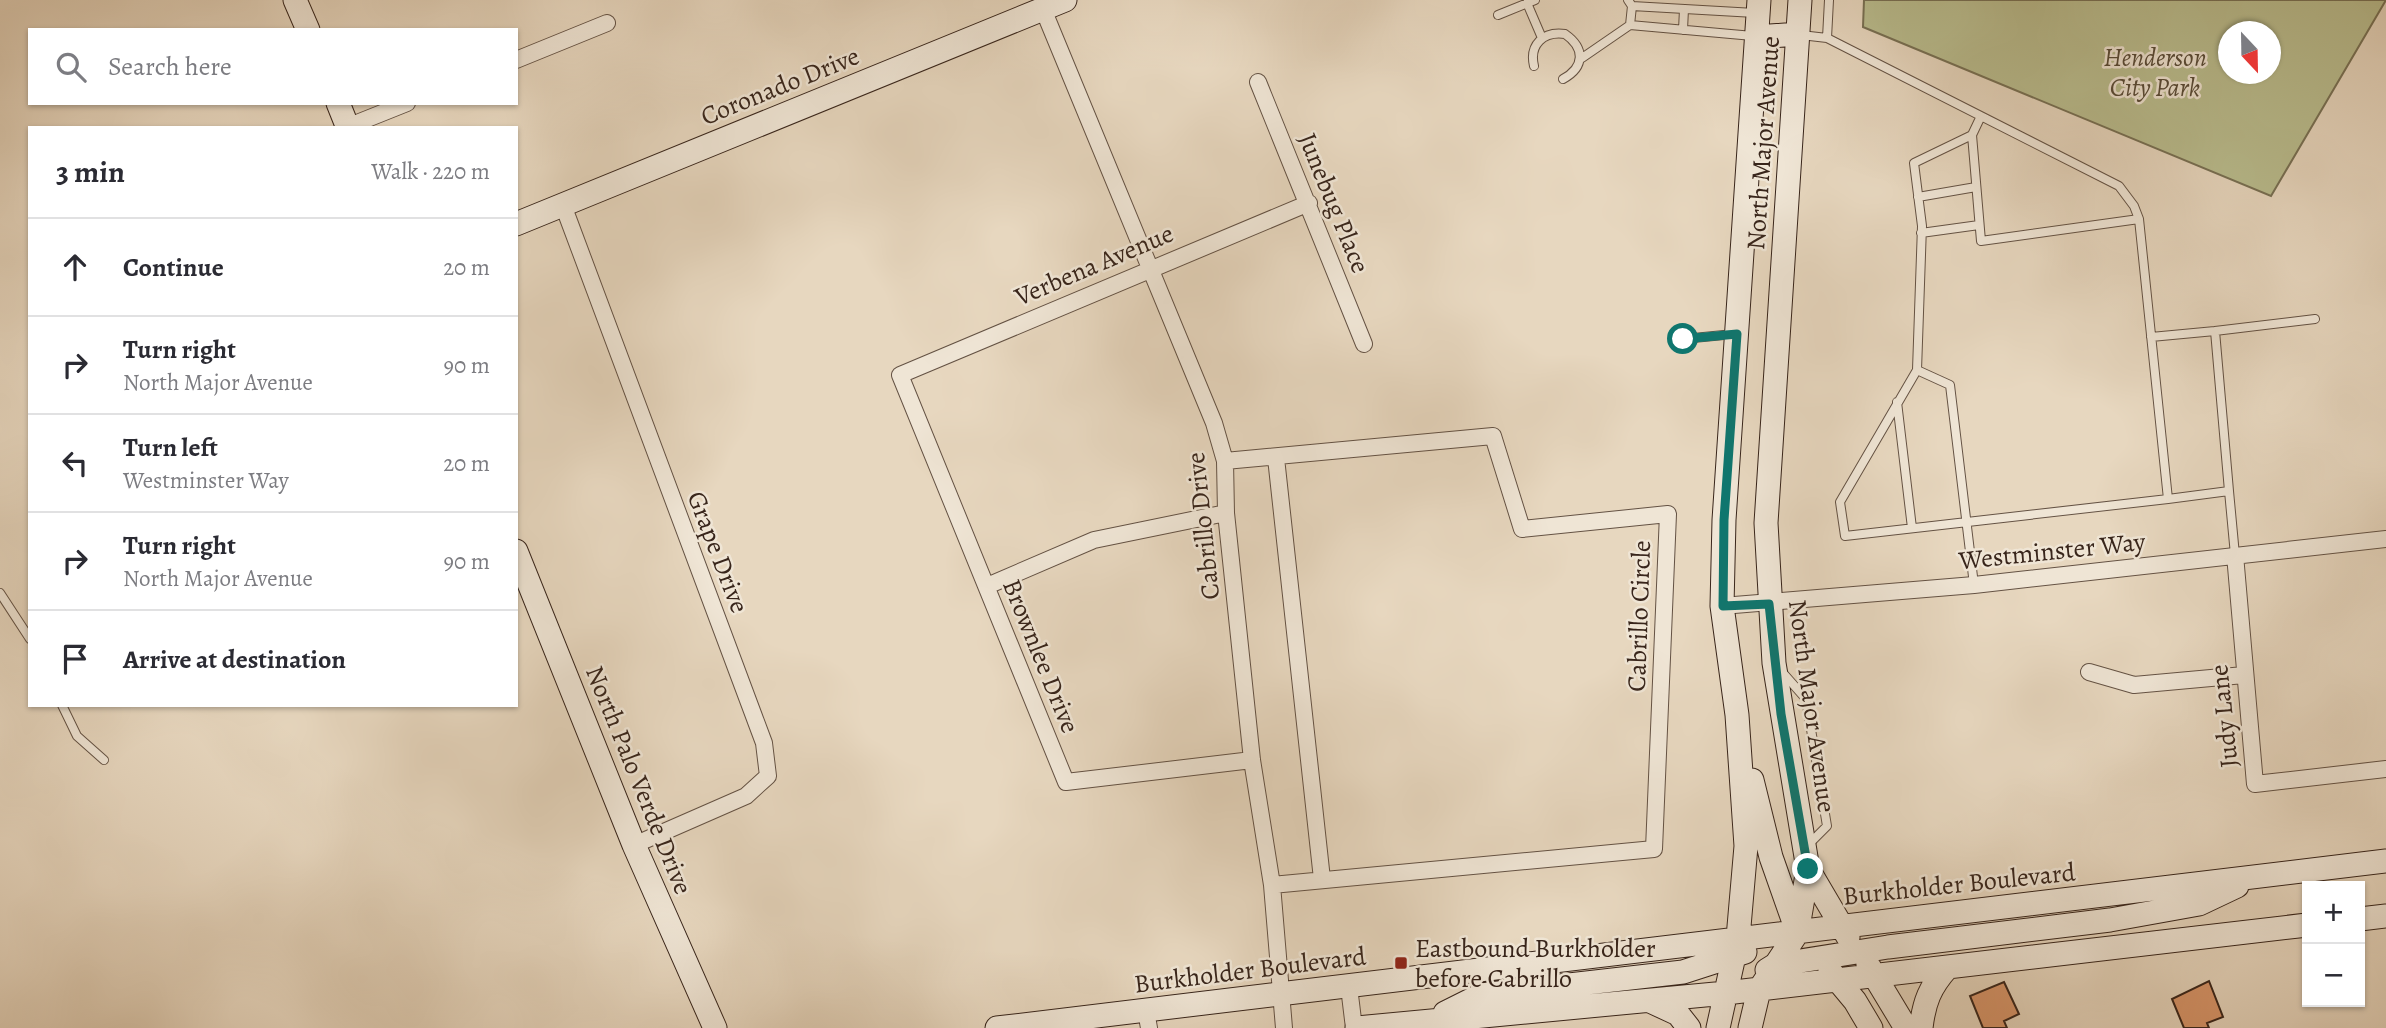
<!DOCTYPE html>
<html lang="en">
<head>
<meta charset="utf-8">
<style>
	:root { --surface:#fff; --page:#f2f2f3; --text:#2b2b33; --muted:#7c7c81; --line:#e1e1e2 }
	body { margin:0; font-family:Alegreya,serif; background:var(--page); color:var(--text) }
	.controls { position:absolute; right:21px; bottom:21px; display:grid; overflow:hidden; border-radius:0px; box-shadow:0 2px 5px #0004 }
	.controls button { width:63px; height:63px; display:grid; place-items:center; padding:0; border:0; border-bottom:2px solid var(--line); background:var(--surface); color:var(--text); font:35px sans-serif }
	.compass { position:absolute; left:2218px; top:21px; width:63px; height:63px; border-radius:50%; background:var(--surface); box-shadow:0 2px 5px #0004; rotate:158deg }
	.stop { position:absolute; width:21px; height:21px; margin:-16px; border:5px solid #0f766e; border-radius:50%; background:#fff }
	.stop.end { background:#0f766e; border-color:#fff; box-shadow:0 2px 7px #0008 }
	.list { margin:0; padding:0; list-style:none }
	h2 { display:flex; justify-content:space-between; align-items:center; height:91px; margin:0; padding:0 28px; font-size:30px }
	h2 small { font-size:23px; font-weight:400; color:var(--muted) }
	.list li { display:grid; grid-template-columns:46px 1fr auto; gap:21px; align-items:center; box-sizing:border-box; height:98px; padding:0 28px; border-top:2px solid var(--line) }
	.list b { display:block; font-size:26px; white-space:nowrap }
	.list p { margin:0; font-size:23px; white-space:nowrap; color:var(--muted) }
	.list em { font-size:23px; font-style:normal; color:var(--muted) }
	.icon { flex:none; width:38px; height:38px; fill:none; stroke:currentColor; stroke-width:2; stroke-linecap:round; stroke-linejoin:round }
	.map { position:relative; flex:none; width:2386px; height:1028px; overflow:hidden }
	.search { position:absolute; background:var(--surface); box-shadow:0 2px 5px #0004; left:28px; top:28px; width:490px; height:77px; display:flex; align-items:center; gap:18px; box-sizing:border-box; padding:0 24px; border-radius:0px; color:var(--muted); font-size:26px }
	.panel { position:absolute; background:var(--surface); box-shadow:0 2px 5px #0004; left:28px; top:126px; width:490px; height:581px; border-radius:0px }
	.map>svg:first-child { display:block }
</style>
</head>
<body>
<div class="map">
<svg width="2386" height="1028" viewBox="0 0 2386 1028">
	<rect width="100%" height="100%" fill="#e7d7bf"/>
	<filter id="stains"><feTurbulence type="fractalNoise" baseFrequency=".00286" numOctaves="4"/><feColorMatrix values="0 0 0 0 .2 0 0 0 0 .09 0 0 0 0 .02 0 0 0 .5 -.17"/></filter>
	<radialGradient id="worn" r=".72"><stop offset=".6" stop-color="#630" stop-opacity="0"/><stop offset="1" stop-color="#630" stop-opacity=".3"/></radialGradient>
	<!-- green -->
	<path fill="#b9bd8f" stroke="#787155" stroke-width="2" fill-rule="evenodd" d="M 1864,0 L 2386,0 L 2271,196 L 1863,27 ZM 2228,32 L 2270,32 L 2270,74 L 2228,74 Z"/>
	<!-- building -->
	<path fill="#d8966b" stroke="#38251b" stroke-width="2" d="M 2209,981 L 2223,1017 L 2207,1023 L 2209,1028 L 2184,1028 L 2172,999 Z
		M 2004,982 L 2019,1014 L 2004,1021 L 2007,1028 L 1983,1028 L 1970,996 Z"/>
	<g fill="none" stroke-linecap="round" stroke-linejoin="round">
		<defs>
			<path id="lane" d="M 1527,3 L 1542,38
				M 1632,6 L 1755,13
				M 1498,15 L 1535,0
				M 1630,25 L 1753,36
				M 1683,30 L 1684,9
				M 1801,35 L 1827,38 L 2119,186 L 2134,206 L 2139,219 L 2168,499 L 2229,491 L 2215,331 L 2151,337
				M 1827,38 L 1829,0
				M 1582,58 L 1630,25 L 1632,6 L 1628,0
				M 1534,66 C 1529,45 1543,31 1565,34 C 1585,48 1585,67 1563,79
				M 1981,116 L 1972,135 L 1914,163 L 1922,226 L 1917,370 L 1840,502 L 1845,536 L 2168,499
				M 1972,135 L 1981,241 L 2139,219
				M 1918,197 L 1976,187
				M 1921,233 L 1979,225
				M 2215,331 L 2315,319
				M 1683,339 L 1734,334
				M 1917,370 L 1950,385 L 1974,585
				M 1897,402 L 1912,528
				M 2229,491 L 2235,555
				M 0,593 L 30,639
				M 1783,673 L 1806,699 L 1827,826 L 1808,845
				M 62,705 L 77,736 L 104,760"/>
			<path id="street" d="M 1043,9 L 1214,423 L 1225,461 L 1226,513 L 1252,760 L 1272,885 L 1284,1028
				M 516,60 L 607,23
				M 1258,82 L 1364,344
				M 347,127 L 407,103
				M 563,205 L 764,743 L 768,776 L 746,796 L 634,845
				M 1276,458 L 1322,879
				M 1225,461 L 1493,436 L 1522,529 L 1668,514 L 1654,849 L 1272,885
				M 2235,555 L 2255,784 L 2386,769
				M 987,586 L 1094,540 L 1226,513
				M 1722,606 L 1974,585 L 2386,539
				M 2089,672 L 2134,685 L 2244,675
				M 1252,760 L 1066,782 L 900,375 L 1309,203
				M 1349,987 L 1354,1028
				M 1146,1011 L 1149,1028"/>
			<path id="secondary" d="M 295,0 L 308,30
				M 1756,37 L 1798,34
				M 338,103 L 348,128
				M 516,224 L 1065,0
				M 516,551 L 634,845 L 715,1028
				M 1752,780 L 1771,857 L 1796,928
				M 1808,869 L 1848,937
				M 2360,919 L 2386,916
				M 1868,965 L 1906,1028
				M 1767,970 L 1775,965 L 1888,947 L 2110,920 L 2199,904 L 2237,886
				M 1830,971 L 1855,1001 L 1871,1028
				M 1650,1001 L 1678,1014 L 1689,1028
				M 1445,1013 L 1481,995 L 1683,972 L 1745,952
				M 997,1028 L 2386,861
				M 1357,1028 L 1726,993 L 2307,925
				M 1718,1028 L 1738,938 L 1746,846 L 1737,715 L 1722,606 L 1724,520 L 1759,0
				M 1750,1028 L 1759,990 L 1797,933 L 1808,869 L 1774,663 L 1766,523 L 1800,0
				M 1921,1028 C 1924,1002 1930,987 1947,968"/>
		</defs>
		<!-- lane casing -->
		<use href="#lane" stroke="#645244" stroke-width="10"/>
		<!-- street casing -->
		<use href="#street" stroke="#645244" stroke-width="18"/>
		<!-- secondary casing -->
		<use href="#secondary" stroke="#38251b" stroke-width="25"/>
		<!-- lane -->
		<use href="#lane" stroke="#efe5d5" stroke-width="8"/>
		<!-- street -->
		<use href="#street" stroke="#efe5d5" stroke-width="16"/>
		<!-- secondary -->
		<use href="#secondary" stroke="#efe5d5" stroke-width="23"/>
	</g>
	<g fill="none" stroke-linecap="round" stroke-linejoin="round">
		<!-- route -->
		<path stroke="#0f766e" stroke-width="9" d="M 1683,339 L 1737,334 L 1724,520 L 1723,606 L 1769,604 L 1781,714 L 1808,869"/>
	</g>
	<!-- markers -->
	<rect fill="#8f2418" stroke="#efe5d5" stroke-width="2.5" x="1394" y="956" width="14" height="14" rx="3.5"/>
	<g text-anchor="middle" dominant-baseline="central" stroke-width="5" stroke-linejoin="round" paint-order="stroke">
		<!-- park labels -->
		<g font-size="26" font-style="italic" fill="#584b38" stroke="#efe5d5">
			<text x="2155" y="57">Henderson<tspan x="2155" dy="30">City Park</tspan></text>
		</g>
		<!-- street labels -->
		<g font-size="26" fill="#38251b" stroke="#efe5d5">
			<text transform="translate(780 86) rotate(-22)">Coronado Drive</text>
			<text transform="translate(1763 143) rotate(-86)">North Major Avenue</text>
			<text transform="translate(1334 203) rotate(68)">Junebug Place</text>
			<text transform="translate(1094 265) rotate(-23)">Verbena Avenue</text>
			<text transform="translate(1203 526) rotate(-96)">Cabrillo Drive</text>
			<text transform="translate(2052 551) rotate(-6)">Westminster Way</text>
			<text transform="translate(718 552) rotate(69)">Grape Drive</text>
			<text transform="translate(1639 616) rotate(-88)">Cabrillo Circle</text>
			<text transform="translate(1041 656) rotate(68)">Brownlee Drive</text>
			<text transform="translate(1812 706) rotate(82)">North Major Avenue</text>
			<text transform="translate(2224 716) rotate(-96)">Judy Lane</text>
			<text transform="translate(639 780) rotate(68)">North Palo Verde Drive</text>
			<text transform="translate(1959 884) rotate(-6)">Burkholder Boulevard</text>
			<text transform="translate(1250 970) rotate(-7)">Burkholder Boulevard</text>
		</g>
		<!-- poi labels -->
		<g font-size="26" fill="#38251b" stroke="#efe5d5" text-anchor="start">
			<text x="1415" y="948">Eastbound Burkholder<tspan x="1415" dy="30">before Cabrillo</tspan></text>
		</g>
	</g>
	<rect width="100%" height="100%" filter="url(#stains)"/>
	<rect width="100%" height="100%" fill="url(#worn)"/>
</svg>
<div class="controls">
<button>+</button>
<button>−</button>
</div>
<svg class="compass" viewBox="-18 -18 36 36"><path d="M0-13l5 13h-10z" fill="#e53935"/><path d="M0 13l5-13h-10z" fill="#7c7c81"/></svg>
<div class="stop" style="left:1683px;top:339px"></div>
<div class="stop end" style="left:1808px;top:869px"></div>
<div class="search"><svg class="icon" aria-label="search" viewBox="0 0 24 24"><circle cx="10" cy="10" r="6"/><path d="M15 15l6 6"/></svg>Search here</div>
<section class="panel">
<h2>3 min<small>Walk · 220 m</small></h2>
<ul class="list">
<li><svg class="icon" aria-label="ahead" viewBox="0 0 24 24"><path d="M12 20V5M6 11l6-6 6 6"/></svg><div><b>Continue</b></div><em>20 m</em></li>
<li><svg class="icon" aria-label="right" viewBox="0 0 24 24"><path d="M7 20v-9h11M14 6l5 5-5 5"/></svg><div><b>Turn right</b><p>North Major Avenue</p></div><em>90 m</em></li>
<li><svg class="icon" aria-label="left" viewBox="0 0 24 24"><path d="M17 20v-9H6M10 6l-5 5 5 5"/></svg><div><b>Turn left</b><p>Westminster Way</p></div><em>20 m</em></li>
<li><svg class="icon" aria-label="right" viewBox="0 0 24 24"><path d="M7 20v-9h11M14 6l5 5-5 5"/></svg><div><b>Turn right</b><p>North Major Avenue</p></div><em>90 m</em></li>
<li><svg class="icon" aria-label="arrive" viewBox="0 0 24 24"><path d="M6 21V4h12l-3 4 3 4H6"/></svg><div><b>Arrive at destination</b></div></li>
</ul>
</section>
</div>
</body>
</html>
